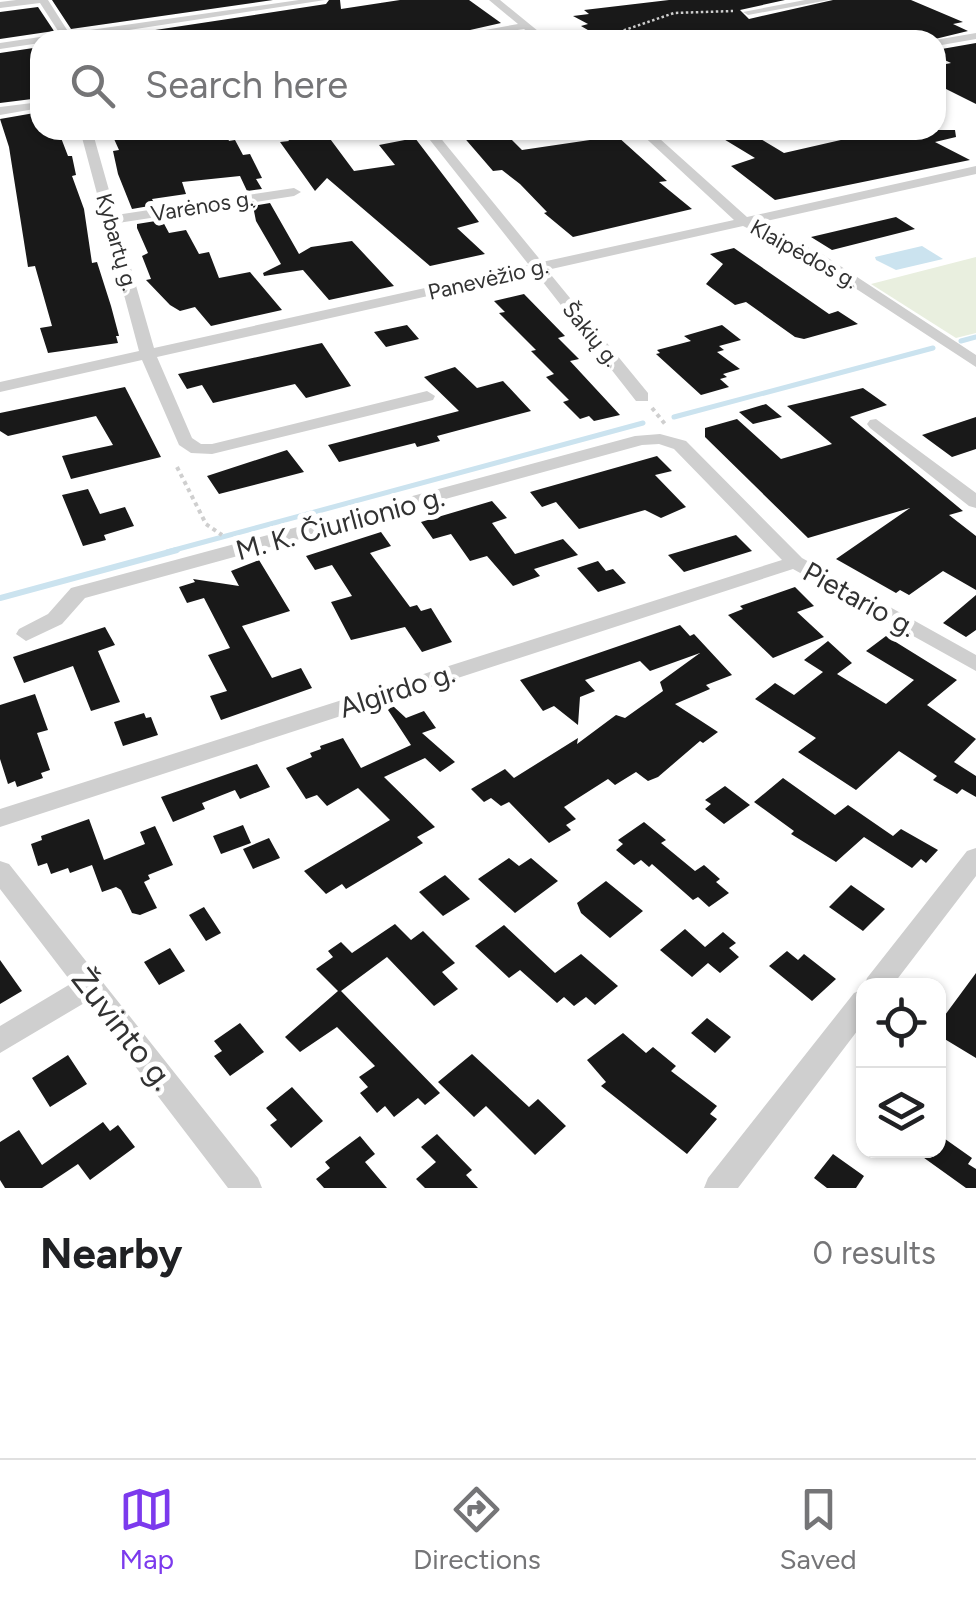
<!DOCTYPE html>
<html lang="en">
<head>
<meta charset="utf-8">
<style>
	:root { --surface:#fff; --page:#f6f6f6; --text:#202124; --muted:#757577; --line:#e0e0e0; --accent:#7c3aed }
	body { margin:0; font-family:Figtree,sans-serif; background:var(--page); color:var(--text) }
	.controls { position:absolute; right:30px; bottom:30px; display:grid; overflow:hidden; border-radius:20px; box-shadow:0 2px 8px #0004 }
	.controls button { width:90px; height:90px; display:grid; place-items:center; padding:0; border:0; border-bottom:2px solid var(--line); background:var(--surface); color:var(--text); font:50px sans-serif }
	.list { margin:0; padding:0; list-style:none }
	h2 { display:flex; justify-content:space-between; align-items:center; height:130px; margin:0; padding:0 40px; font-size:42px }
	h2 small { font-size:32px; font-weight:400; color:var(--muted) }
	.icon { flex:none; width:55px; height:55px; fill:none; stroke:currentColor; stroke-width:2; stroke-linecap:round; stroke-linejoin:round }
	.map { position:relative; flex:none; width:976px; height:1188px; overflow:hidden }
	.search { position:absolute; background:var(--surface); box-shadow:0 2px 8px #0004; left:30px; right:30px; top:30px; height:110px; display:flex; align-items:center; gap:25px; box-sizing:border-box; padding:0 35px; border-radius:30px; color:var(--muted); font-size:38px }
	.sheet { height:270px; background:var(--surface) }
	nav { display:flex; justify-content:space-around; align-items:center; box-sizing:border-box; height:140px; border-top:2px solid var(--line); background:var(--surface); font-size:28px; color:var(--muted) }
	nav a { display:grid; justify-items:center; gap:5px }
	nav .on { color:var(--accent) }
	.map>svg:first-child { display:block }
</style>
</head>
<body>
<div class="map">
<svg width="976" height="1188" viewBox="0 0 976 1188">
	<rect width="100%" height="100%" fill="#fff"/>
	<!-- green -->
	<path fill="#e9efdf" d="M 976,257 L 976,333 L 956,338 L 871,284 Z"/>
	<!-- water -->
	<path fill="#cbe3ef" d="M 922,246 L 943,259 L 896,270 L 876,260 L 875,257 Z"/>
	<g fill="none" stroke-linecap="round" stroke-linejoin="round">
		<!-- stream-far1 -->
		<path stroke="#cbe3ef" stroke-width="5" d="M 961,341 L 976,337
			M 674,417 L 933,348
			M 167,552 L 643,423"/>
		<!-- stream -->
		<path stroke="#cbe3ef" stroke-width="6" d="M 0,598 L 177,550"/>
	</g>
	<!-- building -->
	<path fill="#191919" d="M 52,0 L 273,0 L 71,29 Z
		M 329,0 L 340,0 L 341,9 L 400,0 L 469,0 L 501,23 L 426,40 L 228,40 L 222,34 L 212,33 L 164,40 L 109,37 L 326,4 Z
		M 669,0 L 785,0 L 740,10 L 749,19 L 833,0 L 911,0 L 963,22 L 953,24 L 968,31 L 931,40 L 605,40 L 581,26 L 588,24 L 573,16 L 589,14 L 584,10 Z
		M 38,7 L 54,31 L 0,39 L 0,12 Z
		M 976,43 L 976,104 L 936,84 L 936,66 L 951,63 L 936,56 L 936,50 Z
		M 40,47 L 40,98 L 0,103 L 0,53 Z
		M 40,112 L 40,130 L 58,130 L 68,156 L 72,156 L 76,175 L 72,176 L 84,209 L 92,263 L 97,262 L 111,306 L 119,336 L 116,336 L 118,343 L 48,353 L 40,328 L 52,326 L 35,266 L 28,267 L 9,147 L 0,119 Z
		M 110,130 L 177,130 L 177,134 L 200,131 L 207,139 L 227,136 L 229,141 L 235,140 L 243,155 L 250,154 L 262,178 L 256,179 L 262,189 L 247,191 L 240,176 L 182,182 L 186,194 L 152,199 L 155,205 L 132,209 L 118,174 L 113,151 L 119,150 Z
		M 282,130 L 305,130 L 308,134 L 325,132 L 354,171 L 395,165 L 379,145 L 415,138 L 479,222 L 457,228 L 485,254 L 430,266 L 327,178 L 315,191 L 280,142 L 289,141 Z
		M 912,130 L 955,130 L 956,137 L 935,142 L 970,160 L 775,200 L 731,166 L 755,158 L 722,138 L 749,132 L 784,153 L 867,134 L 874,138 Z
		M 482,131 L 486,135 L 505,133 L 522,150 L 617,136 L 667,181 L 659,182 L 692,209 L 573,237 L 544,213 L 547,212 L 520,184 L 502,170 L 493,171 L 461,134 Z
		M 270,203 L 299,254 L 311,247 L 352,241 L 394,286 L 329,300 L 303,270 L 264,276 L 263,273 L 281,264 L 256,221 L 253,206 Z
		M 896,217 L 915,229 L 832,250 L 811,237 Z
		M 162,220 L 169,233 L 186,230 L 199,254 L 209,252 L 219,278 L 250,272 L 282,310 L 211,326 L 195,307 L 180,311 L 170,305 L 146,280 L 151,279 L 142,256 L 148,253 L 137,228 L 137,224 Z
		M 734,248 L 829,314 L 838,311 L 858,324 L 804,339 L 795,337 L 746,302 L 735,305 L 706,284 L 723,264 L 710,254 Z
		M 524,294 L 565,336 L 558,338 L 579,359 L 570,361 L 620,415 L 594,421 L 589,416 L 580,419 L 563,402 L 569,400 L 546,377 L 554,374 L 531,351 L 536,350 L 499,313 L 505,312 L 494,301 Z
		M 407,325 L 419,339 L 386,347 L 374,332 Z
		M 722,325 L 741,340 L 719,346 L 724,350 L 717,352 L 740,369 L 723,374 L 727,377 L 720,379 L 729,387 L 701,395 L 656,354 L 660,353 L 657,350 L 691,341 L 684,336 Z
		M 322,343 L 351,386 L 306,398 L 295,384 L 213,403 L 202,385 L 187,389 L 178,374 Z
		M 455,367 L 477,388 L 503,381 L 531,411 L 437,436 L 440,441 L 417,447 L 415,443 L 339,462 L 328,445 L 459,411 L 424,377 Z
		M 125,387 L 161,457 L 71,479 L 62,456 L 113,445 L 96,416 L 8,436 L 0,431 L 0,413 Z
		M 863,388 L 887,405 L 850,417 L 963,511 L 949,515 L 976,536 L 976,590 L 943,571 L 909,595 L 900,590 L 896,593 L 836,559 L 910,508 L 808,538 L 705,437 L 705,428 L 737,419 L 781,459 L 832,444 L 787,406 Z
		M 766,404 L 782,417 L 753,424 L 739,412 Z
		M 976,417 L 976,449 L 952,457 L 922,435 Z
		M 287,450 L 304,472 L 219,494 L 207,476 Z
		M 657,456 L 672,471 L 655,475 L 686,507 L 661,518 L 645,510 L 579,529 L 556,502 L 542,507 L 530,492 Z
		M 88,489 L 100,514 L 125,507 L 134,526 L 104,535 L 106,540 L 83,546 L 62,495 Z
		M 492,501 L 507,518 L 492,523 L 515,554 L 563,539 L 578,555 L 534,569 L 540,576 L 513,586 L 487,556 L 470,561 L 451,534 L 433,539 L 421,522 Z
		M 381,532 L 391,546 L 370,553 L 410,607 L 417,605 L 421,611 L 431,608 L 452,642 L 422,652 L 405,627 L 351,640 L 331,602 L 352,596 L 332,565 L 315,570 L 306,556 Z
		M 736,535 L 752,551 L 684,572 L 668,555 Z
		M 259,560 L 290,611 L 242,626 L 272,678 L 301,668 L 312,688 L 221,720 L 210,696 L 227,691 L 208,655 L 230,648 L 204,598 L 187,603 L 179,587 L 195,582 L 193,579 L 239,586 L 231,571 Z
		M 598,561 L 606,571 L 613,569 L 626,583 L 598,592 L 577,568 Z
		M 795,587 L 814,606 L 797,612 L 824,637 L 773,658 L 728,615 L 743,609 L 740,606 Z
		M 976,595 L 976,630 L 966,637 L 943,623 Z
		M 680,625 L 690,636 L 694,634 L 732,675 L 706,685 L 710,689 L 675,704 L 718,732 L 703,743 L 700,741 L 658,777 L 648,781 L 636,772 L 615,785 L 608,779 L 564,807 L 576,819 L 566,825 L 571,830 L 549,843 L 509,802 L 501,806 L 491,798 L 484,802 L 471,789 L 505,769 L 514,778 L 578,738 L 577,744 L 616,715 L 625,718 L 663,691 L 660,682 L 700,653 L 650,671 L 640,661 L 585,680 L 595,691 L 580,697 L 578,725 L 554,706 L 543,711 L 520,680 Z
		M 105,627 L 115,645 L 98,651 L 120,702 L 91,711 L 73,666 L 24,683 L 13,657 Z
		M 886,636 L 957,680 L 927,705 L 976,739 L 954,762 L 976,776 L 976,797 L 962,789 L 957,794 L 933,780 L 937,776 L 899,751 L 856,790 L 798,752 L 816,738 L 755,699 L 775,683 L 794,695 L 823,672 L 804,660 L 828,641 L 852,663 L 837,674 L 886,704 L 914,680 L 866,651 Z
		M 35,694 L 48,730 L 37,733 L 50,770 L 41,773 L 43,778 L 17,787 L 15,781 L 8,784 L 0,759 L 0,705 Z
		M 393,706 L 406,718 L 424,711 L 436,728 L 422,733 L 455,762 L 440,772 L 425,758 L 384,777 L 435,827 L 417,837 L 423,843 L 346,889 L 342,884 L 326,894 L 304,871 L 390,820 L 358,788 L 327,806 L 317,795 L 306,799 L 286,768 L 312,757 L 310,753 L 321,749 L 320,746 L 343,738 L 361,768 L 411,745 L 388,710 Z
		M 144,713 L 146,718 L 151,717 L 158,735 L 123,746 L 114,722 Z
		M 257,764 L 270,787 L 240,799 L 235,790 L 202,803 L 205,809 L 173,822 L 161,797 Z
		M 783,778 L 835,815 L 848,805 L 893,836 L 901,829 L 938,850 L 926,863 L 921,859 L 912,868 L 864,837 L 836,862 L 791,834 L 794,831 L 754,802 Z
		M 725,786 L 750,805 L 724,824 L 705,809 L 711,804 L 705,800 Z
		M 89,819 L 104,860 L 145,844 L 140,832 L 155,826 L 173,865 L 148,875 L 150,879 L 144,882 L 157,908 L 140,915 L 132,913 L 121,890 L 116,887 L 102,892 L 92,865 L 70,873 L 68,868 L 51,874 L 47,863 L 38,866 L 31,844 L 42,840 L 41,836 Z
		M 644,822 L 666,840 L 661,843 L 695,871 L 704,865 L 720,879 L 716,882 L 729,893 L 709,907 L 698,897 L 693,900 L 652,864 L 649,867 L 641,860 L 634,865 L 616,850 L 623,844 L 618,840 Z
		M 243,825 L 251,843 L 221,854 L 213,836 Z
		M 269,838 L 280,858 L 253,869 L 243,849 Z
		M 509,858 L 519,866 L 531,858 L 558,881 L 515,913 L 478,879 Z
		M 445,875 L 470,899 L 443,916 L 419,892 Z
		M 606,881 L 643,911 L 610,938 L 581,913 L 577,903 Z
		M 851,885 L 885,909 L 863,931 L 829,907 Z
		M 204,907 L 221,933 L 206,941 L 189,915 Z
		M 395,924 L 411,940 L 423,931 L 455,963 L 442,972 L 458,989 L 434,1006 L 387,957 L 341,991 L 440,1093 L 425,1105 L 418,1098 L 394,1117 L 385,1106 L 377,1113 L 360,1093 L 368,1087 L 359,1077 L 375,1066 L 337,1027 L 300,1052 L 285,1037 L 338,991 L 316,969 L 333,957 L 328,951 L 341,942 L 352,953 Z
		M 504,925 L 555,973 L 581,954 L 618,986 L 595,1005 L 586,997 L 574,1006 L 564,997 L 557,1003 L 520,970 L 509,978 L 475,946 Z
		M 685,929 L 705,947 L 723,932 L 736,943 L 729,948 L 739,957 L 720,973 L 708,963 L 692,977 L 660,950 Z
		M 170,948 L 185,971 L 159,985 L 144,962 Z
		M 787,951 L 798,960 L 804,954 L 836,979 L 812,1001 L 769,966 Z
		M 0,960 L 22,991 L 0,1004 Z
		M 976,973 L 976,1058 L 938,1035 L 938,1011 L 945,1015 Z
		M 707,1018 L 731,1037 L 715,1053 L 691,1033 Z
		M 240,1023 L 264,1052 L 230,1076 L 214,1056 L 222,1051 L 214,1041 Z
		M 623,1033 L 646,1053 L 653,1047 L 676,1066 L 671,1071 L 717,1106 L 710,1114 L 717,1119 L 687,1154 L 601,1086 L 606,1082 L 587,1060 Z
		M 472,1054 L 529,1107 L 538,1099 L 566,1126 L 535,1155 L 486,1106 L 474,1117 L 438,1082 Z
		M 68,1055 L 87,1084 L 50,1107 L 32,1078 Z
		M 292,1087 L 323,1121 L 291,1148 L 270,1125 L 277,1120 L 266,1108 Z
		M 103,1122 L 110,1131 L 118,1125 L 135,1147 L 90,1180 L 78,1164 L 42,1188 L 5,1188 L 0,1180 L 0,1142 L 19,1130 L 42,1165 Z
		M 437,1134 L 472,1170 L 466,1175 L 478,1188 L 425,1188 L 416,1179 L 436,1162 L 421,1147 Z
		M 938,1134 L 972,1158 L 968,1164 L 976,1169 L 976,1188 L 966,1188 L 913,1150 L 938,1150 Z
		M 360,1136 L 375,1154 L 365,1162 L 387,1188 L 324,1188 L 316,1179 L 330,1168 L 325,1162 Z
		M 833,1154 L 864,1176 L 856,1188 L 827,1188 L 814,1178 Z"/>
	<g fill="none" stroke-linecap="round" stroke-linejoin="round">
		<!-- path-far1 -->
		<path stroke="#cfcfcf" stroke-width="2.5" stroke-dasharray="2.5 2.5" stroke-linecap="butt" d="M 619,32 L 674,13 L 733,11"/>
		<!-- path -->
		<path stroke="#cfcfcf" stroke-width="4" stroke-dasharray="4 4" stroke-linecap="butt" d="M 652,408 L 665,424
			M 177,467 L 206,524 L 222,535"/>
		<!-- street -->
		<path fill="#cfcfcf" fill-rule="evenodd" d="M 16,0 L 48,0 L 69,33 L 299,0 L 325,0 L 64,40 L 40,40 L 40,43 L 0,49 L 0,43 L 60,34 L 40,3 L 0,8 L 0,2 Z
			M 489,0 L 500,0 L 549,40 L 538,40 L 524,29 L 456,40 L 430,40 L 518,24 Z
			M 805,0 L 829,0 L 748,15 L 743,12 Z
			M 976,33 L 976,39 L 936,46 L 935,40 Z
			M 40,102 L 40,108 L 0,115 L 0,107 Z
			M 80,130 L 92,130 L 116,215 L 294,188 L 301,192 L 294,196 L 118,223 L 154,348 L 529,265 L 422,130 L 434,130 L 542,262 L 734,220 L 637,130 L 650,130 L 747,217 L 976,166 L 976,174 L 757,223 L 822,254 L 976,355 L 976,367 L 812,260 L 743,226 L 547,270 L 648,393 L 648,401 L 636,401 L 535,272 L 157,357 L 192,438 L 201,444 L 212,444 L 427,391 L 435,396 L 433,400 L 212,454 L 191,453 L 179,445 L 142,360 L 0,392 L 0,382 L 139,351 Z
			M 876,419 L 976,493 L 976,508 L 969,506 L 870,428 L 867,424 L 870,420 Z
			M 660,434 L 686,441 L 802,558 L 976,655 L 976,671 L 793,569 L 0,827 L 0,809 L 782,560 L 674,449 L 659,444 L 642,445 L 85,598 L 62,624 L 26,641 L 16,634 L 19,629 L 48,614 L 71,588 L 635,436 Z
			M 976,848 L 976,876 L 892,986 L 864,988 L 867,978 L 967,851 Z
			M 0,861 L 9,864 L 258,1178 L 262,1188 L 228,1188 L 86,1002 L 0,1053 L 0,1026 L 72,983 L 0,889 Z
			M 864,989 L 864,1022 L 738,1188 L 704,1188 L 708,1178 L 854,993 Z"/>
	</g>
	<g text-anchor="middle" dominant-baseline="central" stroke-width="10" stroke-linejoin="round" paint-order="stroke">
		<!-- far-street labels -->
		<g font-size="22" fill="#323232" stroke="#fff">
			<text transform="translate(202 206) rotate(-9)">Varėnos g.</text>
			<text transform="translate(117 242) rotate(74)">Kybartų g.</text>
			<text transform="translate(804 254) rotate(29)">Klaipėdos g.</text>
			<text transform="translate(488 279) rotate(-13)">Panevėžio g.</text>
			<text transform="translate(591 334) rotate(51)">Šakių g.</text>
		</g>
		<!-- street labels -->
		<g font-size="28" fill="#323232" stroke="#fff">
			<text transform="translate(340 523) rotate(-15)">M. K. Čiurlionio g.</text>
			<text transform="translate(860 599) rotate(29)">Pietario g.</text>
			<text transform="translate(397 690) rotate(-18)">Algirdo g.</text>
		</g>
		<!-- near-street labels -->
		<g font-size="32" fill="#323232" stroke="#fff">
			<text transform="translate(123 1029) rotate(52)">Žuvinto g.</text>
		</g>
	</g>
</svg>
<div class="controls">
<button><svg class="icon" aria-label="locate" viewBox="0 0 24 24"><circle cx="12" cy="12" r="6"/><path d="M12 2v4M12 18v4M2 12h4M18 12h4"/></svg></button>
<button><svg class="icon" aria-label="layers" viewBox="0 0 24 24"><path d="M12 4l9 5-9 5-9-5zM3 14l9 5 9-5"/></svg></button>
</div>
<div class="search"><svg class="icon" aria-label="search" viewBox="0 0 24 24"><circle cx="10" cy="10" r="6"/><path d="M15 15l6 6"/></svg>Search here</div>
</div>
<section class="sheet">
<h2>Nearby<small>0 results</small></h2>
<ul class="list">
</ul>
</section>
<nav>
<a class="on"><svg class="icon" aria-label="map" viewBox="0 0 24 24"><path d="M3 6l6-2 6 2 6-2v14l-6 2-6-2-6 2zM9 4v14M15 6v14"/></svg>Map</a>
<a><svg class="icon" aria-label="directions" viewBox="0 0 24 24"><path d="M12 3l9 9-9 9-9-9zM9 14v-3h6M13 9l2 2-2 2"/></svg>Directions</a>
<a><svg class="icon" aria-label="saved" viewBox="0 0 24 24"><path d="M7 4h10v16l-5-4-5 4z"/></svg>Saved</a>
</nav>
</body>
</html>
